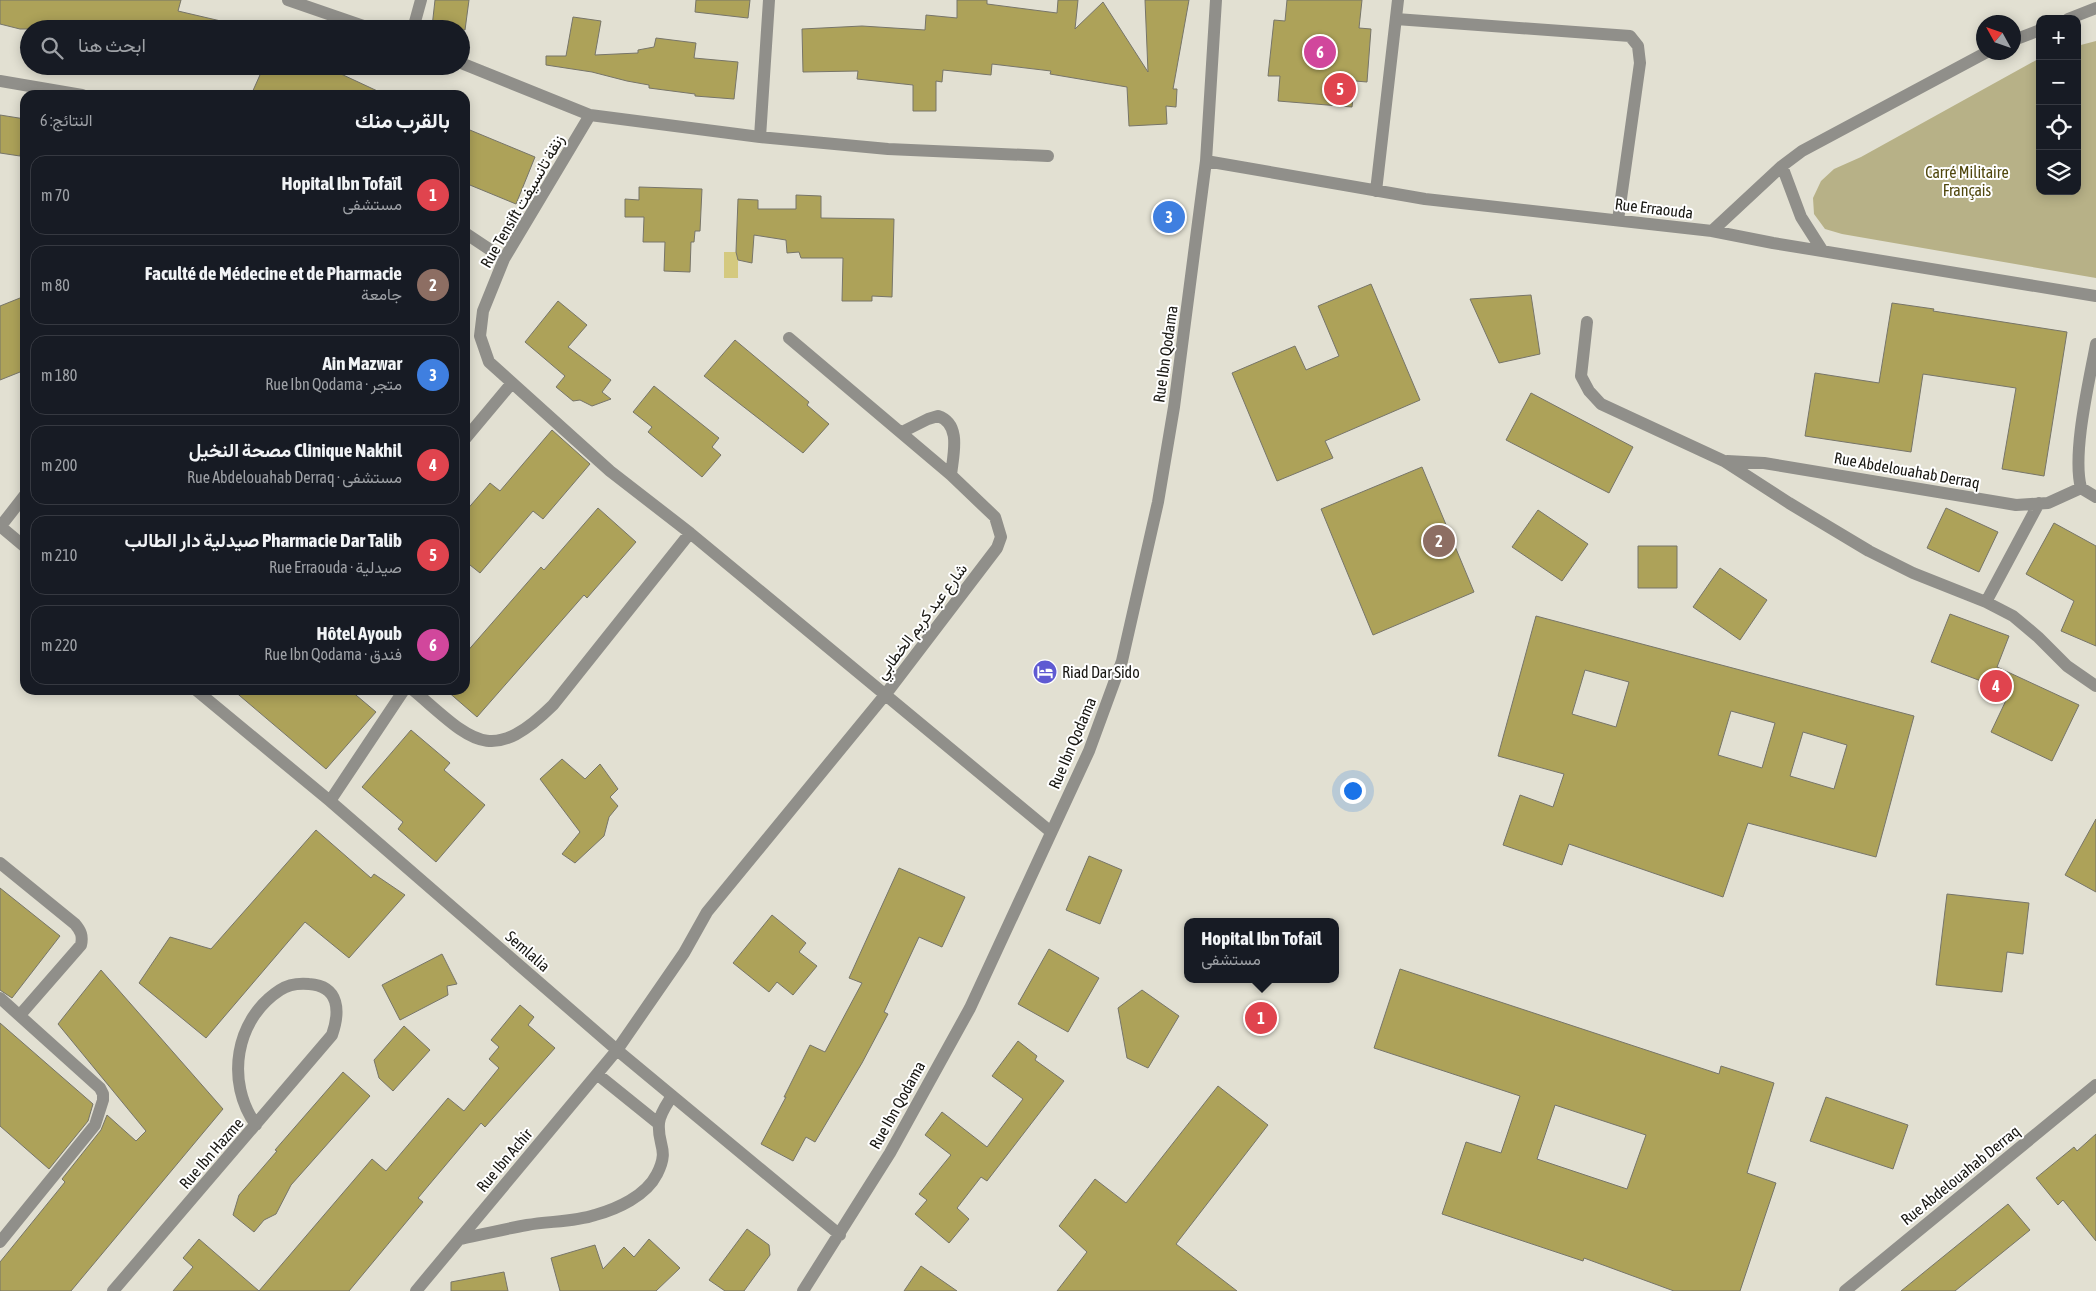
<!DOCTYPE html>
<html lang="ar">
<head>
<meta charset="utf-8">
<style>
	:root { --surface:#171b24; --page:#20242c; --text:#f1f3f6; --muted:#9ea1a6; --line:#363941; --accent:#5f5ad2 }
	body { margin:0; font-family:"Asap Condensed",Vazirmatn,sans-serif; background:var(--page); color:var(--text); direction:rtl }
	.controls { position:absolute; right:15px; top:15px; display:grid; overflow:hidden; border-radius:10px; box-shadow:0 2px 12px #0003 }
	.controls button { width:45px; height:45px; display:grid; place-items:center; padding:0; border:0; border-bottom:1px solid var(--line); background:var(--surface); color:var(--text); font:25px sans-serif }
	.compass { position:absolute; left:1976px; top:15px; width:45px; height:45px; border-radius:50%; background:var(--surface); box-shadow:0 2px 12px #0003; rotate:310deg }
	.you { position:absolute; left:1352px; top:790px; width:18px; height:18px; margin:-12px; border:4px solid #fff; border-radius:50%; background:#1a73e8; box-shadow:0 0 0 8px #1a73e833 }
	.badge { display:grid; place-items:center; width:32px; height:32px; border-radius:50%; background:var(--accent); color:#fff; font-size:16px; font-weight:700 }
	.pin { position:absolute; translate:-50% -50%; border:2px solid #fff; box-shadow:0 1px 5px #0006 }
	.popup { position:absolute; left:1184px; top:918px; width:155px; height:65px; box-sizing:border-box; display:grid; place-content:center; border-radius:10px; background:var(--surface); filter:drop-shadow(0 1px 4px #0005); font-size:16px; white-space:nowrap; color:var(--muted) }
	.popup b { font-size:19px; color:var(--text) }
	.popup::after { content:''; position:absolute; left:50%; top:100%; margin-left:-10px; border:10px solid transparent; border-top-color:var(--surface) }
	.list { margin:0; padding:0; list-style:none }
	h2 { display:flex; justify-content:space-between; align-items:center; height:65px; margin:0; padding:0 20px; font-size:21px }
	h2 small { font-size:16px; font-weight:400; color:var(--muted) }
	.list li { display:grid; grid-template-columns:32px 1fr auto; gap:15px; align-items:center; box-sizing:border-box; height:80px; margin:0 10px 10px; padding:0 10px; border:1px solid var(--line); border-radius:15px }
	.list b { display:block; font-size:19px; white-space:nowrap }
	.list p { margin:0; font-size:16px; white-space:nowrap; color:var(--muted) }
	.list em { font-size:16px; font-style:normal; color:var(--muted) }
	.icon { flex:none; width:28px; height:28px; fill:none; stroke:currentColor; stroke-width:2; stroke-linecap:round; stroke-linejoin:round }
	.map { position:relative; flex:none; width:2096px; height:1291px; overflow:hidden; direction:ltr }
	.search { position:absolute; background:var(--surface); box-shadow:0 2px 12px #0003; left:20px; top:20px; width:450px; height:55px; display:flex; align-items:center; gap:12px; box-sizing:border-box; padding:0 18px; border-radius:28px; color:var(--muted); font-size:19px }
	.panel { position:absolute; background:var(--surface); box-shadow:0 2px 12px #0003; left:20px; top:90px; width:450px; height:605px; border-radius:15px; direction:rtl }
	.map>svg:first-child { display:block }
</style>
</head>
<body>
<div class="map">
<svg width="2096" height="1291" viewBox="0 0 2096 1291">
	<rect width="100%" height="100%" fill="#e2e0d2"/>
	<!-- green -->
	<path fill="#b7b187" d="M 2096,41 L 2096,278 L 1842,234 L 1825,229 L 1814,214 L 1813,198 L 1821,181 L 1834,169 L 1861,157 L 2040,58 L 2040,191 L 2077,191 L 2077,46 Z"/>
	<!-- water -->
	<path fill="#d4c97f" d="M 724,252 L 736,252 L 738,260 L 738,278 L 724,278 Z"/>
	<!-- building -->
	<path fill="#ada259" stroke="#777569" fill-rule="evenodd" d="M 0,0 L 181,0 L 178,11 L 225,22 L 224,29 L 20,29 L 0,24 Z
		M 435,0 L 469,0 L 465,30 L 432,27 Z
		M 696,0 L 750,0 L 748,18 L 695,12 Z
		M 957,0 L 987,0 L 987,4 L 1057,13 L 1058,0 L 1078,0 L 1075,29 L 1103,2 L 1148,72 L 1145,0 L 1189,0 L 1173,89 L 1177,89 L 1176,107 L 1166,106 L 1167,124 L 1129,126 L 1127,87 L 1050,74 L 1051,71 L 992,64 L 991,75 L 943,70 L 942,82 L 936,81 L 936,111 L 913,111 L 913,85 L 857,79 L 858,71 L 803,72 L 802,29 L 862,26 L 925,30 L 926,15 L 957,18 Z
		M 1287,0 L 1362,0 L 1359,28 L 1371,29 L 1367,82 L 1355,81 L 1352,107 L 1278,101 L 1280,76 L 1268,76 L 1274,20 L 1285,21 Z
		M 573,17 L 601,21 L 595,55 L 638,53 L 638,50 L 654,47 L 656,38 L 696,43 L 694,58 L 738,62 L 734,99 L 695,96 L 695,94 L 649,88 L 649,85 L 627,81 L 592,72 L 546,65 L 546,56 L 566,56 Z
		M 264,66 L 344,66 L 341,74 L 386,95 L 251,95 Z
		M 0,115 L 25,119 L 20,156 L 0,153 Z
		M 465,128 L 535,157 L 516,204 L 465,183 Z
		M 639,187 L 702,189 L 700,231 L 695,231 L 694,242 L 691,242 L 690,272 L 664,271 L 665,242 L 643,242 L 644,217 L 625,217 L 625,199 L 639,200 Z
		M 796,195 L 821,196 L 821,218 L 894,219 L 892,297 L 872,296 L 872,301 L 842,301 L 843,258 L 801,258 L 799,252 L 787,253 L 786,240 L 754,235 L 752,263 L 738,260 L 736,252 L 738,199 L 758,200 L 758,209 L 796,209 Z
		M 1371,284 L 1420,400 L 1325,441 L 1333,458 L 1277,481 L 1232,373 L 1295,346 L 1306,370 L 1339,356 L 1318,306 Z
		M 1531,295 L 1540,354 L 1499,363 L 1470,299 Z
		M 25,296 L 25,370 L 0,380 L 0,306 Z
		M 558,301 L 587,325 L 568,347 L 611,380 L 602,392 L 611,399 L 592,406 L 580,400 L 573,401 L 556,387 L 565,376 L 525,342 Z
		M 1892,303 L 1934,309 L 1933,311 L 2067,332 L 2044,476 L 2002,469 L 2016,388 L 1923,374 L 1911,452 L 1805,436 L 1815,373 L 1879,383 Z
		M 735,340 L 809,402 L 807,405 L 829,424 L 803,453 L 704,376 Z
		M 654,386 L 719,438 L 712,447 L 721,455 L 702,477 L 648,432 L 652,427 L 633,412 Z
		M 1531,393 L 1633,447 L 1609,493 L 1506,440 Z
		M 552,430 L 590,464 L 543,519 L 533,511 L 480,573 L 465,561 L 465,512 L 490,483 L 500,491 Z
		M 1422,467 L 1474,592 L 1373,635 L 1321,509 Z
		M 598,508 L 636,542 L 587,598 L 584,595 L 477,717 L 446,690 L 465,690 L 465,654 L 541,567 L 544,570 Z
		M 1946,508 L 1998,532 L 1979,572 L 1927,548 Z
		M 1538,510 L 1588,544 L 1562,581 L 1512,547 Z
		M 2054,523 L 2096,546 L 2096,646 L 2061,631 L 2074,601 L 2026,574 Z
		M 1638,546 L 1677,546 L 1677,588 L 1638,588 Z
		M 1720,568 L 1767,600 L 1740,640 L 1693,607 Z
		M 1950,614 L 2009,636 L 1997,667 L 2079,705 L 2052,761 L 1991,732 L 2010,692 L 1931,662 Z
		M 1536,616 L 1914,716 L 1876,857 L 1748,823 L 1723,897 L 1569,844 L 1562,865 L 1503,845 L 1520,795 L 1553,807 L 1564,774 L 1498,756 ZM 1585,670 L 1629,682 L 1616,727 L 1572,714 ZM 1731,711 L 1775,723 L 1762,768 L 1718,755 ZM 1803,732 L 1847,745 L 1834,789 L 1790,776 Z
		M 233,690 L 350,690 L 376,712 L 326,769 Z
		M 411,730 L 450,763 L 444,770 L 485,805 L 436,862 L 398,829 L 403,822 L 362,787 Z
		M 562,759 L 585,779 L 600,764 L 618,789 L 610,797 L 618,806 L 609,817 L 604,836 L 575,863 L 562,854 L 580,832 L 540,779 Z
		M 2096,819 L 2096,892 L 2065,875 Z
		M 316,830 L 371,878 L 374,874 L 405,895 L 349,958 L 305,922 L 206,1038 L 139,983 L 170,937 L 211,949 Z
		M 1089,856 L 1122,870 L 1100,924 L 1066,910 Z
		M 899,868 L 965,897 L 942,947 L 919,937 L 884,1012 L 888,1014 L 862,1063 L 815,1142 L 806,1137 L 793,1161 L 761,1144 L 786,1097 L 784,1097 L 810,1045 L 825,1052 L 862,983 L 849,978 Z
		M 0,888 L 60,936 L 12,998 L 0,990 Z
		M 1947,894 L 2029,903 L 2023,954 L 2007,952 L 2002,992 L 1936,985 Z
		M 772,915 L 806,943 L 799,952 L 817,966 L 793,995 L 777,982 L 769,992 L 733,963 Z
		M 1049,949 L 1099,978 L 1068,1032 L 1018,1004 Z
		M 442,954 L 457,984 L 447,986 L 448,995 L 400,1020 L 382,985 Z
		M 1400,969 L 1719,1074 L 1721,1066 L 1774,1083 L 1747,1173 L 1776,1183 L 1740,1291 L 1674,1291 L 1584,1258 L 1583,1261 L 1442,1214 L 1466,1142 L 1501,1153 L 1520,1096 L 1374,1048 ZM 1555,1105 L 1646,1135 L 1627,1189 L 1537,1159 Z
		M 101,970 L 223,1109 L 71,1291 L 0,1291 L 0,1262 L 65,1182 L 62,1179 L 101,1130 L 107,1115 L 136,1141 L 146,1131 L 58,1024 Z
		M 1142,990 L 1179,1016 L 1148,1068 L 1127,1058 L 1118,1008 Z
		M 520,1005 L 534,1017 L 528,1025 L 555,1048 L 485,1127 L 481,1123 L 418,1198 L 423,1202 L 349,1291 L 173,1291 L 193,1267 L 183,1258 L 199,1239 L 259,1291 L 372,1159 L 386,1171 L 448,1098 L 464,1111 L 499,1068 L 489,1059 L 499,1047 L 491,1040 Z
		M 0,1023 L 93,1104 L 88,1121 L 49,1169 L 0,1126 Z
		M 404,1026 L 430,1050 L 393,1091 L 379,1078 L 374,1060 Z
		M 1018,1041 L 1037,1056 L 1035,1060 L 1064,1081 L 987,1181 L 981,1177 L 957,1208 L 969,1219 L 949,1243 L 915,1214 L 927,1200 L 919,1194 L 951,1155 L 925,1135 L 942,1112 L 987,1147 L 1023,1099 L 992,1076 Z
		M 343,1072 L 370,1096 L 291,1185 L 276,1214 L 264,1220 L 254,1232 L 233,1215 L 239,1195 L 277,1151 L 275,1150 Z
		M 1218,1086 L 1268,1125 L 1176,1244 L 1237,1291 L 1057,1291 L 1087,1252 L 1059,1226 L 1095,1179 L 1126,1203 Z
		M 1826,1097 L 1908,1125 L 1893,1169 L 1810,1141 Z
		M 2096,1134 L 2096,1241 L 2063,1200 L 2058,1205 L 2036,1178 L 2074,1147 L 2077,1151 Z
		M 2008,1204 L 2030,1230 L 1955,1291 L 1901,1291 Z
		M 747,1229 L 769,1245 L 770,1255 L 744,1291 L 725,1291 L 709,1280 Z
		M 649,1239 L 680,1268 L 656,1291 L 560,1291 L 551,1258 L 595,1245 L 603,1269 L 624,1247 L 634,1257 Z
		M 921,1266 L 957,1291 L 904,1291 Z
		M 504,1272 L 508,1291 L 451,1291 L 451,1282 Z"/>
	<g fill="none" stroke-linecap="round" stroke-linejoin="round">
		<!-- street -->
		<path stroke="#908f8a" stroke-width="12" d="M 288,0 L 372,29
			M 1396,19 L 1630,36 L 1638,46 L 1640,63 L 1618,220
			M 2068,19 L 2096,8
			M 413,29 L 421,0
			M 2014,40 L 2040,30
			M 461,63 L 590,115 L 760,137 L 888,149 L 1048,156
			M 0,81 L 82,95
			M 590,115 L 504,259 L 483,311 L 480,336 L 489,362 L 610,471 L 690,533 L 1051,832
			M 760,137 L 769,0
			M 1206,161 L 1425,199 L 1712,231 L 1773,243 L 2096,296
			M 1782,166 L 1801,217 L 1822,250
			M 1376,191 L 1398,0
			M 1712,231 L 1782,166 L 1802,151 L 1987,52
			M 465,233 L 504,259
			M 1587,322 L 1581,376 L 1589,391 L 1601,404 L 1724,461 L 1789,503 L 1869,551 L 1913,573 L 1986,602 L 2013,616 L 2038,637 L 2067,666 L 2096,686
			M 2096,344 C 2089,382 2072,453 2081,488 L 2096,497
			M 902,432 L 928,419 L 938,416 C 962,424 953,455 951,475
			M 465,439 L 511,384
			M 1727,461 L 1764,463 L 2016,505 L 2048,503 L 2081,488
			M 0,526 L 25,547
			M 0,527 L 25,495
			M 1986,602 L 2039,503
			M 196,690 L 330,801 L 617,1050 L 840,1235
			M 413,690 C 471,739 489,768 553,705 L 690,533
			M 330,801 L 404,690
			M 0,863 L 75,924 C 81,931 83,936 81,945 L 20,1015
			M 0,998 L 100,1088 L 103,1094 L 103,1100 L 95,1125 L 0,1242
			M 597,1074 L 659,1124
			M 460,1239 C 483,1234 505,1229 527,1225 C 549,1221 574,1222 595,1215 C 617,1209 646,1196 657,1174 C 670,1148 657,1146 659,1123 C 660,1113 667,1104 672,1096
			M 113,1291 L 332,1035 C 340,1012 340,986 309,984 C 298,983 289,984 280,990 C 235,1019 225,1082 256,1125
			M 416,1291 L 617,1050 L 684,953 L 707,912 L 885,695 L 997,548 L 1001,537 L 995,517 L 951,475 L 789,338
			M 803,1291 L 890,1153 L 970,1008 L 1089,751 L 1122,661 L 1158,502 L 1174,407 L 1206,161 L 1216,0
			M 1845,1291 L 2096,1085"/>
	</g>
	<!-- icons -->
	<defs>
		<symbol id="hotel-disc" viewBox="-11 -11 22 22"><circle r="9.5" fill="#5f5ad2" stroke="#fff"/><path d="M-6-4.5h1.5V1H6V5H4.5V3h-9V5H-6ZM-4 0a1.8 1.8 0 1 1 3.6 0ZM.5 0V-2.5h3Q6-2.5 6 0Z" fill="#fff"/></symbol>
	</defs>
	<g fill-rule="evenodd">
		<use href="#hotel-disc" x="1031" y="658" width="28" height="28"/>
	</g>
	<g text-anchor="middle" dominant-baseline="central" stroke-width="4" stroke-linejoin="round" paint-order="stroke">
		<!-- park labels -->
		<g font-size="16" fill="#50470d" stroke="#fff">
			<text x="1967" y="172">Carré Militaire<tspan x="1967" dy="18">Français</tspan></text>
		</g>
		<!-- street labels -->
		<g font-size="16" fill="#181712" stroke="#fff">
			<text transform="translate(522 201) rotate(-60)">Rue Tensift زنقة تانسيفت</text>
			<text transform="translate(1654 208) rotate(7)">Rue Erraouda</text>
			<text transform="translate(1165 354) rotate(-82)">Rue Ibn Qodama</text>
			<text transform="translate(1907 470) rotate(10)">Rue Abdelouahab Derraq</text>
			<text transform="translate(921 621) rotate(-53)">شارع عبد كريم الخطابي</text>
			<text transform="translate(1072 743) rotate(-67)">Rue Ibn Qodama</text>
			<text transform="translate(528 951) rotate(41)">Semlalia</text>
			<text transform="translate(897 1105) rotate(-61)">Rue Ibn Qodama</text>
			<text transform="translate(211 1153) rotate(-49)">Rue Ibn Hazme</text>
			<text transform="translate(504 1160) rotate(-50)">Rue Ibn Achir</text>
			<text transform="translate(1960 1175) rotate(-39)">Rue Abdelouahab Derraq</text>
		</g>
		<!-- poi labels -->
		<g font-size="16" fill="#181712" stroke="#fff" text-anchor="start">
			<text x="1062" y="672">Riad Dar Sido</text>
		</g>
	</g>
</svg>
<div class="controls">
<button>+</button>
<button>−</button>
<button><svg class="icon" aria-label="locate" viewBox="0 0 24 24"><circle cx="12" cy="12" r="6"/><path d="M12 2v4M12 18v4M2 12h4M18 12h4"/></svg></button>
<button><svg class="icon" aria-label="layers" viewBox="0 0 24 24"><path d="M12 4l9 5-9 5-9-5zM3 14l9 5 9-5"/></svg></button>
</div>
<svg class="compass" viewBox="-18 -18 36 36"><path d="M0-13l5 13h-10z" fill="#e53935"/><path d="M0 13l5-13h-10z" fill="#9ea1a6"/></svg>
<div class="you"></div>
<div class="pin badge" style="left:1261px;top:1018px;background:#e0444e">1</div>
<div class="popup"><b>Hopital Ibn Tofaïl</b>مستشفى</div>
<div class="pin badge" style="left:1439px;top:541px;background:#8d6e63">2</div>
<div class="pin badge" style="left:1169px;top:217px;background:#3f7fe0">3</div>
<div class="pin badge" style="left:1996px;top:686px;background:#e0444e">4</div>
<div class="pin badge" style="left:1340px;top:89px;background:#e0444e">5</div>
<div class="pin badge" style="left:1320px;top:52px;background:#d1479c">6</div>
<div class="search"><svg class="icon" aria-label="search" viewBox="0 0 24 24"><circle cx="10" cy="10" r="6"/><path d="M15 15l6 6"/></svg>ابحث هنا</div>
<section class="panel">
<h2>بالقرب منك<small>النتائج: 6</small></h2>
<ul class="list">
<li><span class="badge" style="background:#e0444e">1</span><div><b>Hopital Ibn Tofaïl</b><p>مستشفى</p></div><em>70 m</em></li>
<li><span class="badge" style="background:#8d6e63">2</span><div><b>Faculté de Médecine et de Pharmacie</b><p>جامعة</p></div><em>80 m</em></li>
<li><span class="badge" style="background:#3f7fe0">3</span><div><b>Ain Mazwar</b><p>متجر · Rue Ibn Qodama</p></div><em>180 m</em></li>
<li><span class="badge" style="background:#e0444e">4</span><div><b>Clinique Nakhil مصحة النخيل</b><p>مستشفى · Rue Abdelouahab Derraq</p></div><em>200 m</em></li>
<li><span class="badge" style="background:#e0444e">5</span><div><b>Pharmacie Dar Talib صيدلية دار الطالب</b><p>صيدلية · Rue Erraouda</p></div><em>210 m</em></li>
<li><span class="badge" style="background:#d1479c">6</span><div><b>Hôtel Ayoub</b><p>فندق · Rue Ibn Qodama</p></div><em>220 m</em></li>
</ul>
</section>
</div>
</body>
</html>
